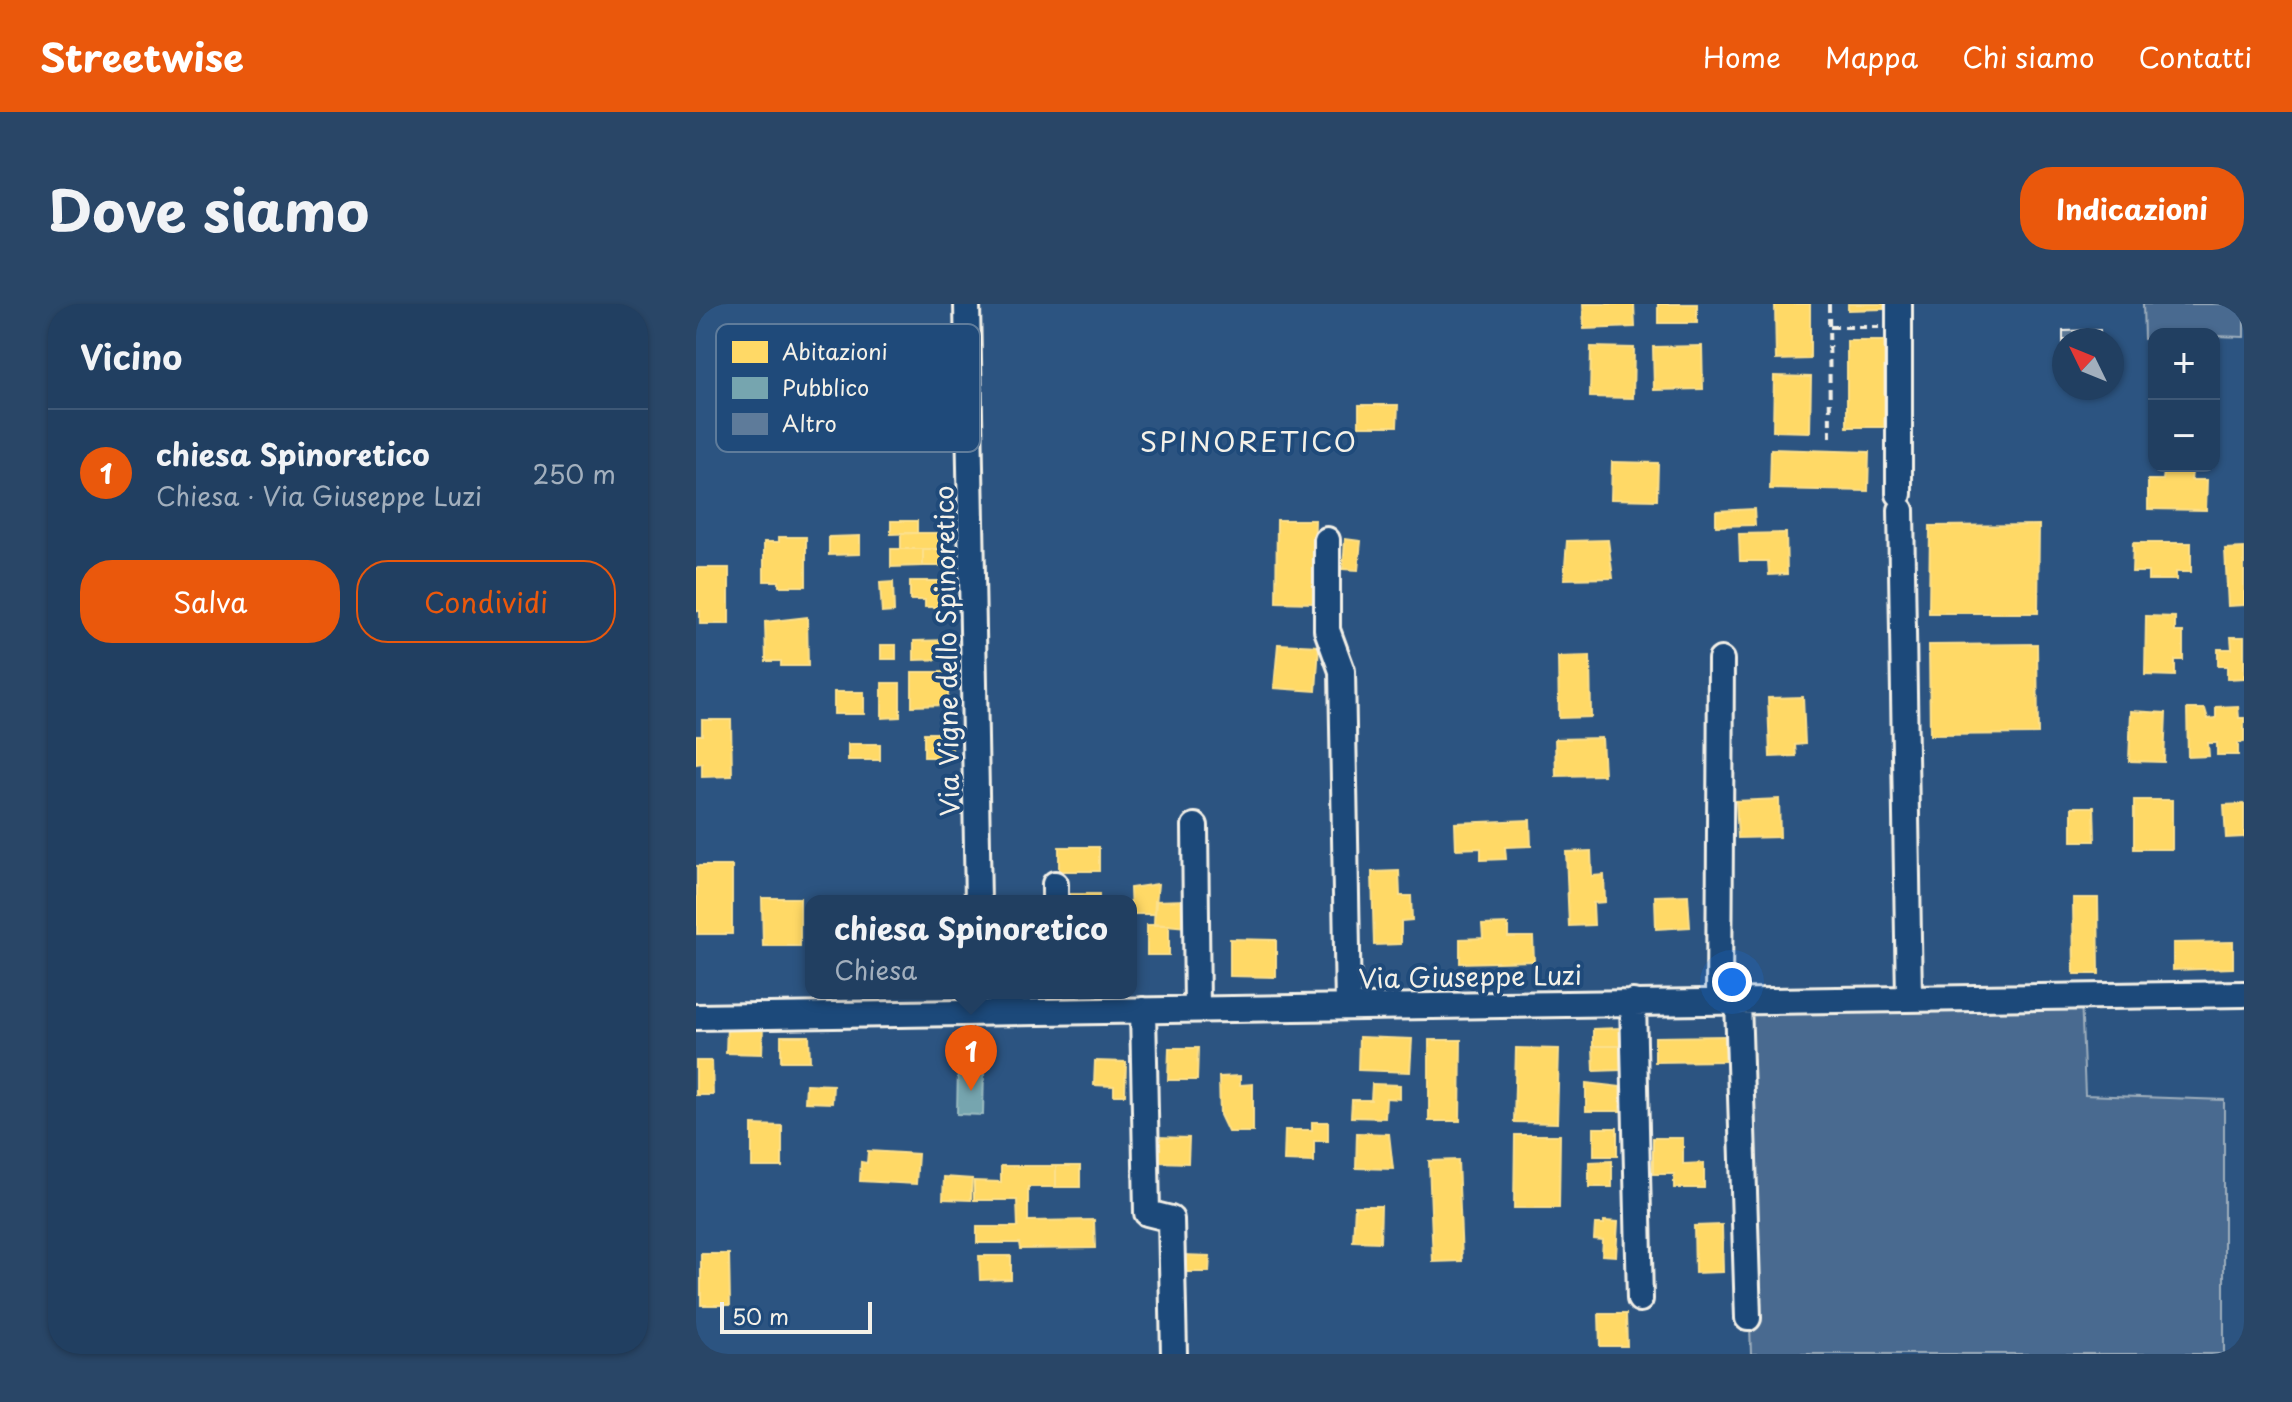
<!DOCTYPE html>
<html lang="it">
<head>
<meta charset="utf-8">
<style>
	:root { --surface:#213f61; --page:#294667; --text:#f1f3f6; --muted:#a2afbd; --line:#3e5876; --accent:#ea580c }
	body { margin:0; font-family:"Playpen Sans",sans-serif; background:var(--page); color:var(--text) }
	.controls { position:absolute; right:24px; top:24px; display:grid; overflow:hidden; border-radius:16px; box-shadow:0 2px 6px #0004 }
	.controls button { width:72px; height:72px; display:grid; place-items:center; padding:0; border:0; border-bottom:2px solid var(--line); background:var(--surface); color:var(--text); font:40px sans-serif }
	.compass { position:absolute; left:1356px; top:24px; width:72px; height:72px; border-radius:50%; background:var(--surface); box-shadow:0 2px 6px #0004; rotate:313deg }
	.scale { position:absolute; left:24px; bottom:20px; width:152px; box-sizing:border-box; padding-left:8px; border:4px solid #f4f1e8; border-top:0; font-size:22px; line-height:28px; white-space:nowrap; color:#f4f1e8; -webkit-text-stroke:6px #1f4a7a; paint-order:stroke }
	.you { position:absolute; left:1036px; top:678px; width:28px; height:28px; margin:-20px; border:6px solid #fff; border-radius:50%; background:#1a73e8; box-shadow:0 0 0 12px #1a73e833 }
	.badge { display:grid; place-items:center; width:52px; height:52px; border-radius:50%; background:var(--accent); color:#fff; font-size:26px; font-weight:700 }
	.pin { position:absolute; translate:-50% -66px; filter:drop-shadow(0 2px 4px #0008) }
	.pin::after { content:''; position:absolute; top:42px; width:28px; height:24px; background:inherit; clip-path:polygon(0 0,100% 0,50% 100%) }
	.popup { position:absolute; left:109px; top:591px; width:332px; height:104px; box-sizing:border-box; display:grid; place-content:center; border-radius:16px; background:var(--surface); filter:drop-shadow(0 2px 6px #0005); font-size:26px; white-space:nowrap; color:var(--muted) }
	.popup b { font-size:30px; color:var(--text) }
	.popup::after { content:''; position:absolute; left:50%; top:100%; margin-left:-16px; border:16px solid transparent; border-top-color:var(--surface) }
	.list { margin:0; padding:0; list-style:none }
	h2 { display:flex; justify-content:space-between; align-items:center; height:104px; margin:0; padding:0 32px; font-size:34px }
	h2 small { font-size:26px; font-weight:400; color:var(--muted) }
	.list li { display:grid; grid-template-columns:52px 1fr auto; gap:24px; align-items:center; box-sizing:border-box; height:128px; padding:0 32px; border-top:2px solid var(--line) }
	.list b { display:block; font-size:30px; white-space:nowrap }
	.list p { margin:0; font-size:26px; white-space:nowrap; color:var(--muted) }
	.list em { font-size:26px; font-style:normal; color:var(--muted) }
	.actions { display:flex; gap:16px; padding:24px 32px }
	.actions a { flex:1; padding:18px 0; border:2px solid var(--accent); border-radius:32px; text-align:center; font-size:28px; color:var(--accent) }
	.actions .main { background:var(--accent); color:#fff }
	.map { position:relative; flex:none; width:1548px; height:1050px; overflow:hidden; border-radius:32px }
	header { display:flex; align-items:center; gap:48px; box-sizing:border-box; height:112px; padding:0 40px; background:var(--accent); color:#fff }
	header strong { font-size:38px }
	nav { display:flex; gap:44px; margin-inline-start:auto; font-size:28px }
	.intro { display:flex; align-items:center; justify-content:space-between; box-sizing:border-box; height:192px; padding:0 48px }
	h1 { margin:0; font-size:56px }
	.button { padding:20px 36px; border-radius:32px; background:var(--accent); color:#fff; font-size:28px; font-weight:700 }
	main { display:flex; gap:48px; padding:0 48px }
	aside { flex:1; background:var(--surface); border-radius:32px; box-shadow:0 2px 6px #0004 }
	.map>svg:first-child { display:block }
</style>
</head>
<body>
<header>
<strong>Streetwise</strong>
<nav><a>Home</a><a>Mappa</a><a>Chi siamo</a><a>Contatti</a></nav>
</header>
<div class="intro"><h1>Dove siamo</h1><a class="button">Indicazioni</a></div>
<main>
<aside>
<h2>Vicino<small></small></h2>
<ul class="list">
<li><span class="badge">1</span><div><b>chiesa Spinoretico</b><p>Chiesa · Via Giuseppe Luzi</p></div><em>250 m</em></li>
</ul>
<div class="actions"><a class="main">Salva</a><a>Condividi</a></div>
</aside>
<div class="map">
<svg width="1548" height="1050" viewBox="0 0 1548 1050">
	<rect width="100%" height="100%" fill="#2c5481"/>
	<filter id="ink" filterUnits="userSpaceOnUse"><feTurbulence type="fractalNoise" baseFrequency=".0125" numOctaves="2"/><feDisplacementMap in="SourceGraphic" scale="16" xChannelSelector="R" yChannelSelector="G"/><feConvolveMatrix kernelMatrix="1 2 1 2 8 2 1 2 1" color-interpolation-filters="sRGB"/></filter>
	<g filter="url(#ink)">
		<!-- green -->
		<path fill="#496b90" stroke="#9eaebc" stroke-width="2" d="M 1447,0 L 1548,0 L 1548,33 L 1458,30 L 1458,35 L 1448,35 Z
			M 1385,692 L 1389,791 L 1528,796 L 1528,1050 L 1055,1050 L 1042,697 Z"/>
		<!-- homes -->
		<path fill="#ffd966" stroke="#fce08d" stroke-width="2" d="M 887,0 L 938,0 L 939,23 L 888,25 Z
			M 962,0 L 1001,0 L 1001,19 L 962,19 Z
			M 1079,0 L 1114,0 L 1114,55 L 1080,56 Z
			M 1152,0 L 1188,0 L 1188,5 L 1152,6 Z
			M 1151,37 L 1188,37 L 1188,123 L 1151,123 Z
			M 1006,42 L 1007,85 L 958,86 L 957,43 Z
			M 895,43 L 938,44 L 937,94 L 894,93 Z
			M 1078,72 L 1115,73 L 1114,128 L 1077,127 Z
			M 663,101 L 702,101 L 701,122 L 663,122 Z
			M 1075,145 L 1173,148 L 1172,187 L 1074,185 Z
			M 916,158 L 962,159 L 961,196 L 915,195 Z
			M 1468,168 L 1496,168 L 1495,176 L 1511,176 L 1510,206 L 1452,205 L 1452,176 L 1467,176 Z
			M 1058,205 L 1059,221 L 1020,222 L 1020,207 Z
			M 581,216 L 619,216 L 617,299 L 580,298 Z
			M 195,217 L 221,217 L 221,229 L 195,230 Z
			M 1343,221 L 1342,309 L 1233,309 L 1234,222 Z
			M 205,229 L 250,229 L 251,245 L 205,245 Z
			M 1090,229 L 1091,270 L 1073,271 L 1072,257 L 1044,257 L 1043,230 Z
			M 164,232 L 164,250 L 133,251 L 133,233 Z
			M 83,233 L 110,233 L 110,282 L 83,282 L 83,277 L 68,277 L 68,238 L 83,238 Z
			M 649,235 L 665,237 L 662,266 L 647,265 Z
			M 912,236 L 917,274 L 868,275 L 871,237 Z
			M 1437,239 L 1495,239 L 1495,268 L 1480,268 L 1480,276 L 1452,276 L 1452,268 L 1436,268 Z
			M 1548,244 L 1548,301 L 1532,302 L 1529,245 Z
			M 195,245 L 227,245 L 227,262 L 195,263 Z
			M 227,245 L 251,245 L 251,262 L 227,262 Z
			M 0,264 L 33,264 L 33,320 L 4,320 L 4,307 L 0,307 Z
			M 214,277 L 250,277 L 251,303 L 229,303 L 229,296 L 214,296 Z
			M 197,278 L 198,308 L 186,309 L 184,279 Z
			M 1450,312 L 1479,313 L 1479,328 L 1487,328 L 1487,356 L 1479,356 L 1479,372 L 1449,371 Z
			M 111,313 L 112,362 L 85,362 L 85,357 L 70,357 L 69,318 Z
			M 1535,333 L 1548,333 L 1548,374 L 1531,375 L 1531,362 L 1522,362 L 1522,345 L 1536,345 Z
			M 255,336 L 255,355 L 218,356 L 218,337 Z
			M 582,340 L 623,342 L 620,387 L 578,384 Z
			M 1341,340 L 1342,430 L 1234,431 L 1233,341 Z
			M 185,341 L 200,341 L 200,355 L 185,355 Z
			M 894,352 L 895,413 L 863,414 L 862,353 Z
			M 216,368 L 252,368 L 252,401 L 216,402 Z
			M 186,379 L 204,379 L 204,413 L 186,414 Z
			M 138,388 L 168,388 L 168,410 L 138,410 Z
			M 1107,393 L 1109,440 L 1099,441 L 1100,452 L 1074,453 L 1072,394 Z
			M 1542,402 L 1543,414 L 1548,414 L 1548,438 L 1542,439 L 1542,451 L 1521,451 L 1521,439 L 1512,439 L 1513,452 L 1492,453 L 1491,405 L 1509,405 L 1512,415 L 1520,414 L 1520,403 Z
			M 1435,407 L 1470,409 L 1468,458 L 1433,457 Z
			M 6,416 L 35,416 L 36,472 L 6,473 L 6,459 L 0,460 L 0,431 L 6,431 Z
			M 228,429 L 256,429 L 256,453 L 228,453 Z
			M 906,434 L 908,471 L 860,472 L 859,435 Z
			M 152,440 L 184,440 L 184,456 L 152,456 Z
			M 1083,495 L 1084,533 L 1042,534 L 1040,497 Z
			M 1438,496 L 1476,496 L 1476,545 L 1438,545 Z
			M 1548,500 L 1548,533 L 1530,534 L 1528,501 Z
			M 1376,503 L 1398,503 L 1399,537 L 1376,537 Z
			M 834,516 L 835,542 L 809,543 L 810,555 L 785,556 L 785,544 L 760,545 L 759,519 Z
			M 363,543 L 403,543 L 403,567 L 363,567 Z
			M 895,547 L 896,572 L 908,571 L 909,598 L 897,599 L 898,621 L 873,622 L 870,548 Z
			M 1,562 L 36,562 L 36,630 L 1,630 Z
			M 703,567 L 704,592 L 715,592 L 716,616 L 705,617 L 705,640 L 678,641 L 676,568 Z
			M 462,580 L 459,610 L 435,610 L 434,584 Z
			M 373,590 L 403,590 L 403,597 L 373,597 Z
			M 992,591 L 994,623 L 960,625 L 959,592 Z
			M 66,594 L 104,594 L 104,642 L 67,642 Z
			M 1377,594 L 1402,594 L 1403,670 L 1378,670 Z
			M 491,596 L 491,623 L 458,620 L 459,597 Z
			M 812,620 L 812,633 L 837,633 L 838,657 L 764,659 L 764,635 L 787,634 L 786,621 Z
			M 451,621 L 473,621 L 473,651 L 451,651 Z
			M 534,635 L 580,636 L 580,673 L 534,672 Z
			M 1537,638 L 1537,664 L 1477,666 L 1477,639 Z
			M 31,721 L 67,722 L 66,750 L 30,749 Z
			M 924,724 L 924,742 L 897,742 L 897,725 Z
			M 85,732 L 113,732 L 114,757 L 85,757 Z
			M 1029,732 L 1030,757 L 959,758 L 959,733 Z
			M 663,733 L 716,735 L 714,768 L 662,766 Z
			M 733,736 L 765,736 L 764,817 L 733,817 Z
			M 897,742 L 924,742 L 925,766 L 898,767 Z
			M 473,744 L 502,744 L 501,776 L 472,776 Z
			M 820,744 L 863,745 L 861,819 L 818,818 Z
			M 0,757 L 16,757 L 17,791 L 0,791 Z
			M 399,757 L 430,758 L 429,791 L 418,791 L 418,782 L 398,781 Z
			M 544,772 L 544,781 L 557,780 L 557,828 L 532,828 L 524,811 L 523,773 Z
			M 890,779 L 924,783 L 924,807 L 890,807 Z
			M 110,780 L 137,781 L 136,799 L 109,798 Z
			M 676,780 L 704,781 L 704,795 L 690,794 L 689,814 L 655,813 L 656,796 L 675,796 Z
			M 616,818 L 632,818 L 632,837 L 618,837 L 618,858 L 588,857 L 589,826 L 616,826 Z
			M 56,821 L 86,822 L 86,863 L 56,863 Z
			M 898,824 L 921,824 L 921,852 L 898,852 Z
			M 661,829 L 693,830 L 697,865 L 660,864 Z
			M 819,831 L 864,831 L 863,904 L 818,904 Z
			M 461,833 L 493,834 L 492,859 L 461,858 Z
			M 957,834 L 987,834 L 987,860 L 1008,859 L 1008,884 L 978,884 L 978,870 L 957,870 Z
			M 172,847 L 222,850 L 220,880 L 164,877 L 165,858 L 171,859 Z
			M 762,856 L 766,957 L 737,958 L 733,857 Z
			M 916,857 L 916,883 L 893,883 L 893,858 Z
			M 305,862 L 360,862 L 360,883 L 332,883 L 332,917 L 398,916 L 399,944 L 324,945 L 323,939 L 281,939 L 281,923 L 322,923 L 321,896 L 278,896 L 278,877 L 305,878 Z
			M 360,862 L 384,862 L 384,883 L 360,883 Z
			M 248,873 L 276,875 L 275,896 L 247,895 Z
			M 659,902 L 685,902 L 684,938 L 657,937 Z
			M 908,917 L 922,918 L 920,952 L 906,951 L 907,936 L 898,935 L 899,920 L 908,920 Z
			M 1026,921 L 1027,968 L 999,969 L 998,922 Z
			M 5,950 L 33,950 L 34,1001 L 5,1001 Z
			M 486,951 L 514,952 L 513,968 L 486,968 Z
			M 283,952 L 315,952 L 315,975 L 284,976 Z
			M 903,1010 L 930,1010 L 931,1042 L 904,1042 Z"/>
		<!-- public -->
		<path fill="#76a5af" stroke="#9cbcc0" stroke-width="2" d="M 262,763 L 288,763 L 287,811 L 261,810 Z"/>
		<!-- building -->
		<path fill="#5e7b9a" stroke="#f4f1e8" stroke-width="2" d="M 1404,26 L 1404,36 L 1368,36 L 1367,50 L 1367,27 Z"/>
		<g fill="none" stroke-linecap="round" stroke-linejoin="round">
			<defs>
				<path id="minor" d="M 271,0 L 282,597
					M 1203,0 L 1203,190
					M 1205,206 L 1213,694
					M 631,236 L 631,326 L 646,367 L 652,702
					M 499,522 L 501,705
					M 359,580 L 359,597
					M 1023,697 L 1025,356
					M 1042,697 L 1052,1014
					M 937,698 L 944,995
					M 447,706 L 451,909 L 475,915 L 478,1050
					M 0,713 L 1548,690"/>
			</defs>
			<!-- minor casing -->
			<use href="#minor" stroke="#f4f1e8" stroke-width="30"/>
			<!-- path -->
			<path stroke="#f4f1e8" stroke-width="4" stroke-dasharray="8 6" stroke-linecap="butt" d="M 1133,0 L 1134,133
				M 1134,23 L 1183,23"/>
			<!-- minor -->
			<use href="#minor" stroke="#1f4a7a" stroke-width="24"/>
		</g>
	</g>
	<g text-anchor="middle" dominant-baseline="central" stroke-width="8" stroke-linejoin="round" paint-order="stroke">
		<!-- street labels -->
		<g font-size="26" fill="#f4f1e8" stroke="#1f4a7a">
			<text transform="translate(250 347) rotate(-91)">Via Vigne dello Spinoretico</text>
			<text transform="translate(774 672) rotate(-1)">Via Giuseppe Luzi</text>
		</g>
		<!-- neighbourhood labels -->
		<g font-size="28" letter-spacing="2" fill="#f4f1e8" stroke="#1f4a7a">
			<text x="553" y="136">SPINORETICO</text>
		</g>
	</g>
	<!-- legend -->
	<rect x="20" y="20" width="264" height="128" rx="12" fill="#1f4a7a" stroke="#5f7c9b" stroke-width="2"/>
	<rect x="36" y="37" width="36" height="22" fill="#ffd966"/>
	<rect x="36" y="73" width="36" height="22" fill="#76a5af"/>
	<rect x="36" y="109" width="36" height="22" fill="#5e7b9a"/>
	<g font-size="22" fill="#f4f1e8">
		<text x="86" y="56">Abitazioni</text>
		<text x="86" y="92">Pubblico</text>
		<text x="86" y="128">Altro</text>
	</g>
</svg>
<div class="controls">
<button>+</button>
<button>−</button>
</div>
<svg class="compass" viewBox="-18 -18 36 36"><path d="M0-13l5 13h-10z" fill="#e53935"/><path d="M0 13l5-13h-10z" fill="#a2afbd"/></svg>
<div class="scale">50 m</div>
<div class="you"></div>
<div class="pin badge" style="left:275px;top:787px">1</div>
<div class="popup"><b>chiesa Spinoretico</b>Chiesa</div>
</div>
</main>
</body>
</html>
